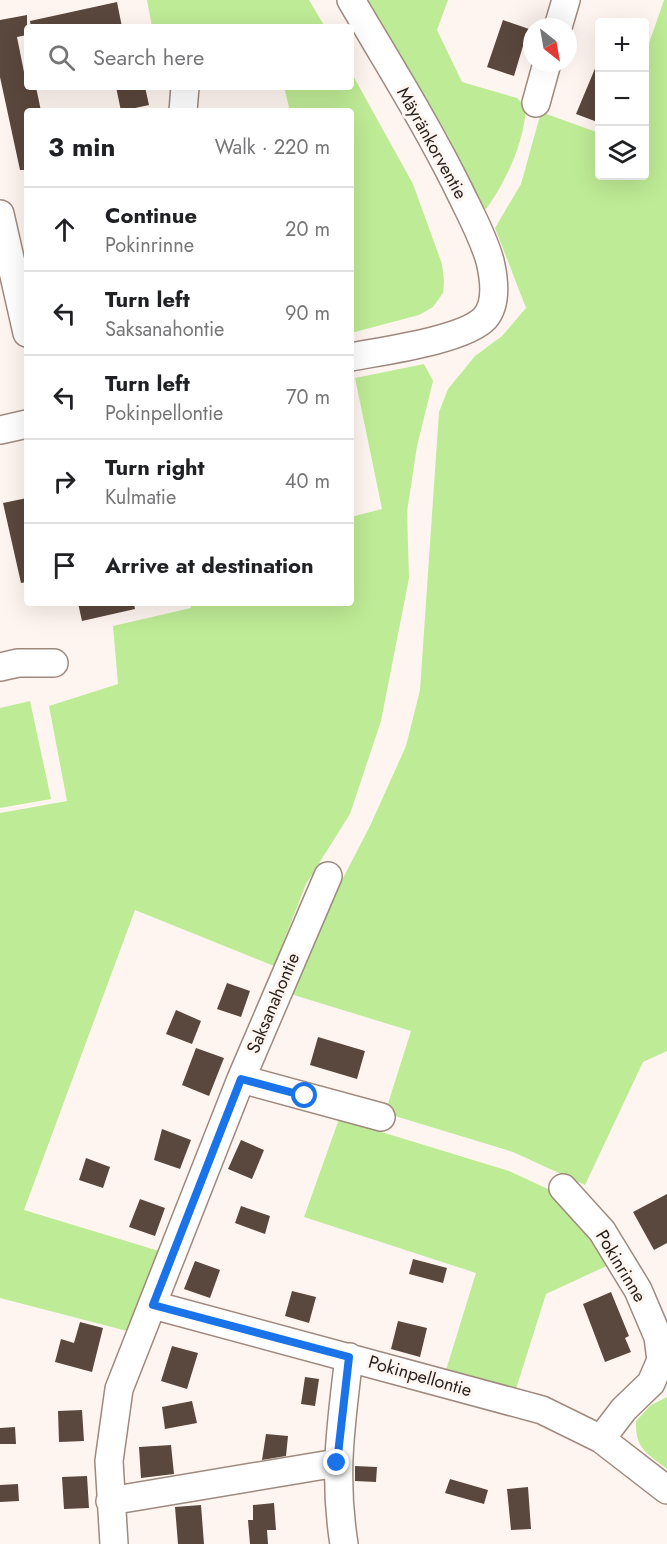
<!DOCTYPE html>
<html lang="en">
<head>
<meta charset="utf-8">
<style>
	:root { --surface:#fff; --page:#f6f6f6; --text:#202124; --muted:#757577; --line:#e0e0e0 }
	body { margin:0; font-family:Jost,sans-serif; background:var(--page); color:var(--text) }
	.controls { position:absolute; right:18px; top:18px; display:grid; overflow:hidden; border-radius:6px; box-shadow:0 6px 24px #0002 }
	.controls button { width:54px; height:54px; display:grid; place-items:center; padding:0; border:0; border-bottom:2px solid var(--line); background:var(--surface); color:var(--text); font:30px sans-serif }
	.compass { position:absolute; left:523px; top:18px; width:54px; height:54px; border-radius:50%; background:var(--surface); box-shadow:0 6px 24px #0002; rotate:149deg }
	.stop { position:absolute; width:18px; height:18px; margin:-14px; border:4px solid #1a73e8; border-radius:50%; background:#fff }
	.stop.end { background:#1a73e8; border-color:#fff; box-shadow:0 2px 6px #0008 }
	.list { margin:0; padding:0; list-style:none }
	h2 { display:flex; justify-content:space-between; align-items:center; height:78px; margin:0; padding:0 24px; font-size:26px }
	h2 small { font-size:20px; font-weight:400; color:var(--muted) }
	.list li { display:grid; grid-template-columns:39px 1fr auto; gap:18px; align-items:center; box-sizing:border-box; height:84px; padding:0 24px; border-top:2px solid var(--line) }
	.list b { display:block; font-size:22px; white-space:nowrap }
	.list p { margin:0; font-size:20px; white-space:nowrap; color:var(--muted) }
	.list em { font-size:20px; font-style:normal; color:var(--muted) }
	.icon { flex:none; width:33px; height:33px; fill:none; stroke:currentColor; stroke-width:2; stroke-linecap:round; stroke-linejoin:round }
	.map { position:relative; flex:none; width:667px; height:1544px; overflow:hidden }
	.search { position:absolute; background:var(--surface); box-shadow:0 6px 24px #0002; left:24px; top:24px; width:330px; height:66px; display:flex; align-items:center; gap:15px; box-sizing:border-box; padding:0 21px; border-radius:6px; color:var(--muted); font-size:22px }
	.panel { position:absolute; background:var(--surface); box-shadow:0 6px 24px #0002; left:24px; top:108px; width:330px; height:498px; border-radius:6px }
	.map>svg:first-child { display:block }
</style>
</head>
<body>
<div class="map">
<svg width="667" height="1544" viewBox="0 0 667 1544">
	<rect width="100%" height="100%" fill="#fff5f0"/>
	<!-- green -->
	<path fill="#beeb95" d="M 147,0 L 309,0 L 325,27 L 152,27 Z
		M 368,0 L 448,0 L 437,30 L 462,82 L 517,98 L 526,107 C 524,143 507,179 487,208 L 483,210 L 448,136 Z
		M 664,0 L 667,0 L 667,1051 L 643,1062 L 585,1185 L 513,1152 L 385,1113 L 411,1031 L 284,992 L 370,826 L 406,746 L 420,690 L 439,412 L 448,389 L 475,356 L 502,336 L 526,308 L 495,228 L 521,184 L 541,112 L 599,133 L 600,176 L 644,176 L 645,55 Z
		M 351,72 L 413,184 L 442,264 L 444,281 L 443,293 L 433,307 L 419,315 L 351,333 L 351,111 L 290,111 L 284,87 L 351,87 Z
		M 424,364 L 433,381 L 417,446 L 407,512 L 409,578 L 381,721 L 350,814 L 306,884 L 274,966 L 135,910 L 24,1210 L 159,1251 L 127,1331 L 0,1298 L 0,813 L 67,801 L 49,706 L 118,684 L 113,626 L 191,608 L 190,603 L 351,603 L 351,517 L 382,509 L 355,378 Z
		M 30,701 L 51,799 L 0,808 L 0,708 Z
		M 339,1119 L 509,1171 L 548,1189 L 577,1214 L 613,1263 L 546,1294 L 515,1392 L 446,1370 L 476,1273 L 304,1217 Z
		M 667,1397 L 667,1469 C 647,1453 635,1449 636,1421 L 651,1405 Z"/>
	<!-- building -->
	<path fill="#5a473d" d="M 117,2 L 122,27 L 31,27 L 30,21 Z
		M 27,15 L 27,35 L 17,37 L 27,87 L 36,87 L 41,111 L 27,111 L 27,170 L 20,170 L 0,77 L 0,20 Z
		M 503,20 L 532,30 L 532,49 L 523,46 L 514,76 L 487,67 Z
		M 599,59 L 600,59 L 600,123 L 576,114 Z
		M 116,87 L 145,87 L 149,105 L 121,111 Z
		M 27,498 L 27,582 L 21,583 L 3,503 Z
		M 78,603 L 134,603 L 135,609 L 82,621 Z
		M 227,983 L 250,991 L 241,1017 L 217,1009 Z
		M 176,1010 L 201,1021 L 192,1044 L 166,1034 Z
		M 318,1037 L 365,1051 L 357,1079 L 310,1065 Z
		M 196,1048 L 224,1058 L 209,1096 L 182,1085 Z
		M 162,1129 L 191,1140 L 180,1169 L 154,1160 Z
		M 241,1140 L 264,1150 L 252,1179 L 228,1169 Z
		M 86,1158 L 110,1167 L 103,1188 L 79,1180 Z
		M 667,1194 L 667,1243 L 654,1250 L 633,1212 Z
		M 140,1199 L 165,1208 L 155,1236 L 129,1227 Z
		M 241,1206 L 270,1216 L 265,1234 L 235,1223 Z
		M 413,1259 L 447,1268 L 443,1283 L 409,1274 Z
		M 195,1261 L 220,1270 L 210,1298 L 184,1289 Z
		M 292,1291 L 316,1297 L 309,1323 L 285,1316 Z
		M 611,1292 L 629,1336 L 625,1338 L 631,1352 L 605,1362 L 583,1304 Z
		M 398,1321 L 427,1328 L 420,1357 L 391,1349 Z
		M 80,1322 L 103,1328 L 92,1372 L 55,1362 L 61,1339 L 74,1343 Z
		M 172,1346 L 198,1353 L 187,1389 L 161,1381 Z
		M 305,1377 L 319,1379 L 315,1406 L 301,1404 Z
		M 192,1401 L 197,1423 L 165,1429 L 162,1407 Z
		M 82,1410 L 84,1441 L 59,1442 L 58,1411 Z
		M 15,1427 L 16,1444 L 0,1444 L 0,1428 Z
		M 266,1434 L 288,1436 L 286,1456 L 262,1460 Z
		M 171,1445 L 174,1474 L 141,1478 L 139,1447 Z
		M 355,1466 L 377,1467 L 376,1482 L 355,1481 Z
		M 87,1476 L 89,1508 L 64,1509 L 62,1477 Z
		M 450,1479 L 488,1490 L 484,1504 L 445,1493 Z
		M 18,1484 L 19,1501 L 0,1502 L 0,1485 Z
		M 528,1487 L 531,1529 L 511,1530 L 507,1489 Z
		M 274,1503 L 276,1530 L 267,1530 L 268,1544 L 250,1544 L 248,1520 L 253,1520 L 253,1505 Z
		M 201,1505 L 204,1544 L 178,1544 L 175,1507 Z"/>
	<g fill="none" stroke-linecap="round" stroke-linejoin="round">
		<defs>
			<path id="minor" d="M 558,27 L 566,0
				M 536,103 L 547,63
				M 183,111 L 185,87
				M 0,214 L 27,333
				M 351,357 C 382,351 465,340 485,318 C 498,303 494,278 490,261 C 483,236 470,213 459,190 C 427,125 388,63 351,0
				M 0,430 L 27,424
				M 0,667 L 18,663 L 54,663
				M 241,1079 L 381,1117
				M 563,1188 L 602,1231 L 638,1290 L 658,1337 L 661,1360 L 651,1383 L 624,1409 L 601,1439
				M 153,1305 L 542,1410 L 601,1439 L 667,1490
				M 110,1501 L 337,1463
				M 114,1544 L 109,1461 L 119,1389 L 241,1079 L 328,876
				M 344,1544 C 333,1475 341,1425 349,1357"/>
		</defs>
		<!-- minor casing -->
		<use href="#minor" stroke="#9f897e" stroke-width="30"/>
		<!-- minor -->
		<use href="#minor" stroke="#fff" stroke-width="27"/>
	</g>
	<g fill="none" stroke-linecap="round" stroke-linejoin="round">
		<!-- route -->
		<path stroke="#1a73e8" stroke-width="8" d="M 305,1096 L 241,1079 L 153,1305 L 349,1357 L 337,1463"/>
	</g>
	<g text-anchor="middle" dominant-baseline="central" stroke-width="6" stroke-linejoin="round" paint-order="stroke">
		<!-- street labels -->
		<g font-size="18" fill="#29211c" stroke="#fff5f0">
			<text transform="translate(432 143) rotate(61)">Mäyränkorventie</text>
			<text transform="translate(273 1003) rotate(-67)">Saksanahontie</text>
			<text transform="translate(621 1266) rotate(59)">Pokinrinne</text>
			<text transform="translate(420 1376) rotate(16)">Pokinpellontie</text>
		</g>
	</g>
</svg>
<div class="controls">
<button>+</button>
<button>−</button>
<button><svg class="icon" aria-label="layers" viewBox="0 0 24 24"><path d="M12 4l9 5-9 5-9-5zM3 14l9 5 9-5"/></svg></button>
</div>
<svg class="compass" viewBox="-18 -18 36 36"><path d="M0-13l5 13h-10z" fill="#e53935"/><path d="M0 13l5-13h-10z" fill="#757577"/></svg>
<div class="stop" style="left:305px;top:1096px"></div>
<div class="stop end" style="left:337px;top:1463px"></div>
<div class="search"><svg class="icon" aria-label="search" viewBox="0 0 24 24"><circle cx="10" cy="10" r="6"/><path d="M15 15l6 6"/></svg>Search here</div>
<section class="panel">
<h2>3 min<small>Walk · 220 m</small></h2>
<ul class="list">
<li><svg class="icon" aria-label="ahead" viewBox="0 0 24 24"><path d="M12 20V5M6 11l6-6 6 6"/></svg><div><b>Continue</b><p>Pokinrinne</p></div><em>20 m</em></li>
<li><svg class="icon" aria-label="left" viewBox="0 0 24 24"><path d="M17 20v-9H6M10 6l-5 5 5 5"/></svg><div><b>Turn left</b><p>Saksanahontie</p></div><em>90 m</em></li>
<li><svg class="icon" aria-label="left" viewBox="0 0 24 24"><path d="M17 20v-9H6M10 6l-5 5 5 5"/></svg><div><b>Turn left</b><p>Pokinpellontie</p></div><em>70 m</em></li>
<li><svg class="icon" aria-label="right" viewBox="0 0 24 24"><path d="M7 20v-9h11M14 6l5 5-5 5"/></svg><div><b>Turn right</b><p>Kulmatie</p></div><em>40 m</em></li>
<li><svg class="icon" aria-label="arrive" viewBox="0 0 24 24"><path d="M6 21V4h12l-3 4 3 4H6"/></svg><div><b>Arrive at destination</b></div></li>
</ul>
</section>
</div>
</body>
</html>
